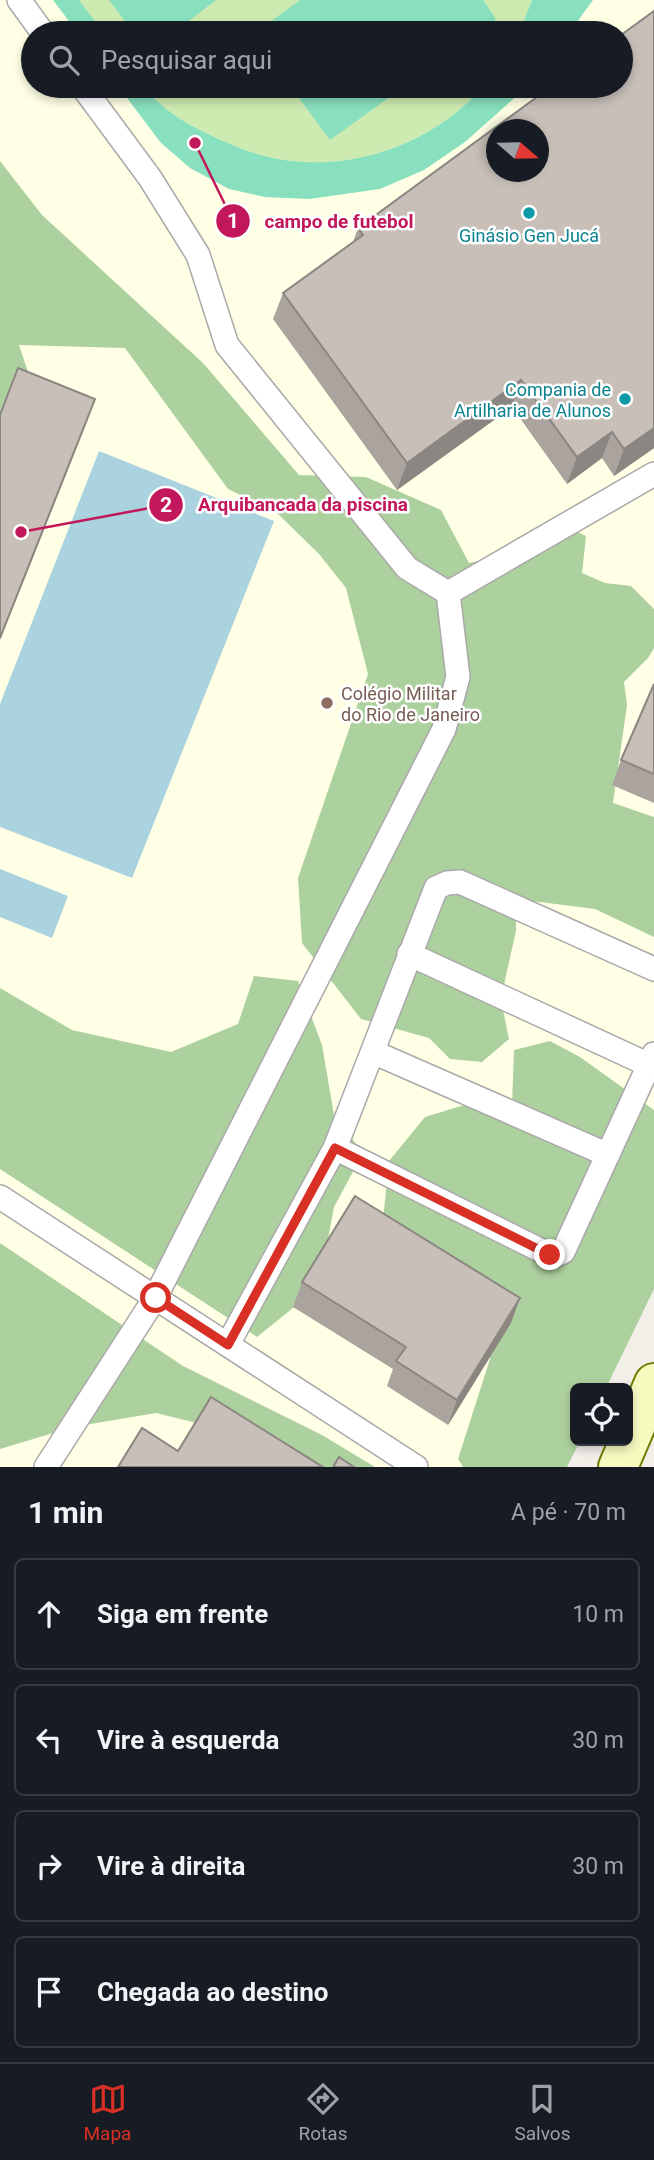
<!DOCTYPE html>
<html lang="pt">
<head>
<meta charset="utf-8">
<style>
	:root { --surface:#171b24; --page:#20242c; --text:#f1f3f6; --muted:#9ea1a6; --line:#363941; --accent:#d93025 }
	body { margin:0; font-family:Roboto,sans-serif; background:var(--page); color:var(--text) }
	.controls { position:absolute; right:21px; bottom:21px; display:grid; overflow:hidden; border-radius:10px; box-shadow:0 4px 10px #0003 }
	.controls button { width:63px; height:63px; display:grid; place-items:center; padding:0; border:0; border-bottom:2px solid var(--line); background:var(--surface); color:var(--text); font:35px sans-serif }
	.compass { position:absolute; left:486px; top:119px; width:63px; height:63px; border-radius:50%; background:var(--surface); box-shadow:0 4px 10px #0003; rotate:110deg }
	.stop { position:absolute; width:21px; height:21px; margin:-16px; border:5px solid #d93025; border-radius:50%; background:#fff }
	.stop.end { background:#d93025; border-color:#fff; box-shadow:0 2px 7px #0008 }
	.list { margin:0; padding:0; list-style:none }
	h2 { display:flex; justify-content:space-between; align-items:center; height:91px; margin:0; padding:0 28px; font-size:30px }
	h2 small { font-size:23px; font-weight:400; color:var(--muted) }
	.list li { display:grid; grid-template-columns:46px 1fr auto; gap:21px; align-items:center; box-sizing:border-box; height:112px; margin:0 14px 14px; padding:0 14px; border:2px solid var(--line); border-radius:10px }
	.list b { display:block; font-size:26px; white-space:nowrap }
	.list em { font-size:23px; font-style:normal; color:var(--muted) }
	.icon { flex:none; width:38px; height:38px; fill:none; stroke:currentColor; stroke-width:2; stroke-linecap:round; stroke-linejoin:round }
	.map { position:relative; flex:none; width:654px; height:1467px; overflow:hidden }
	.search { position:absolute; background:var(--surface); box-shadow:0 4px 10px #0003; left:21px; right:21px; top:21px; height:77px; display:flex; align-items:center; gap:18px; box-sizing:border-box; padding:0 24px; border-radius:38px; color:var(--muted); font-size:26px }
	.sheet { height:595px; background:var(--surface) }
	nav { display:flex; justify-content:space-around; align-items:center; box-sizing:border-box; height:98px; border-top:2px solid var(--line); background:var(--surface); font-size:19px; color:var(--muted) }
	nav a { display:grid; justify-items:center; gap:4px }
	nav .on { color:var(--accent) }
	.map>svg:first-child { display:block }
</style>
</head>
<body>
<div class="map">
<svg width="654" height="1467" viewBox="0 0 654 1467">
	<rect width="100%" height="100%" fill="#f2efe9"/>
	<!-- education -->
	<path fill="#ffffe5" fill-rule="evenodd" d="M 0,0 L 654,0 L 654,1234 L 575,1388 L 563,1467 L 0,1467 ZM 33,33 L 621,33 L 621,86 L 33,86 ZM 496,130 L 538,130 L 538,172 L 496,172 Z"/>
	<!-- grass -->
	<path fill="#cdebb0" d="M 79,0 L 532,0 L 519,33 L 104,33 Z
		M 144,86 L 483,86 C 428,151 333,179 251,152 C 241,149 231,144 221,140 C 192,127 163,112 144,86 Z"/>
	<!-- forest -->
	<path fill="#add19e" d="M 0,161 L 42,215 L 203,363 L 299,475 L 366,477 L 441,510 L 469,563 L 510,554 L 558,523 L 586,536 L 582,573 L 605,583 L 631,586 L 654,609 L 654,648 L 648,658 L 624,682 L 627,705 L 613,803 L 654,817 L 654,937 L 595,909 L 516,899 L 516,931 L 505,980 L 502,1005 L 509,1039 L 482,1062 L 450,1059 L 429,1038 L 361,1019 L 302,943 L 298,878 L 368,674 L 346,588 L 319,554 L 276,512 L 228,489 L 125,348 L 19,345 L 35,393 L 0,438 Z
		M 254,976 L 298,981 L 322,1045 L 334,1115 L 363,1153 L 334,1207 L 319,1287 L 257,1337 L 0,1169 L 0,988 L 72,1030 L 171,1052 L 238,1024 Z
		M 550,1041 L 580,1057 L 654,1110 L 654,1289 L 606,1388 L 575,1388 L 575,1441 L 580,1441 L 567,1467 L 463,1467 L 458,1459 L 490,1359 L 495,1308 L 382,1230 L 389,1161 L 425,1117 L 461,1106 L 512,1105 L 514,1050 Z
		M 0,1243 L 183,1366 L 322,1435 L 375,1467 L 284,1467 L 230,1431 L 156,1413 L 73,1427 L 0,1449 Z"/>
	<!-- pitch -->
	<path fill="#88e0be" d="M 53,0 L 79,0 L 104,33 L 78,33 Z
		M 109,0 L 216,0 L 173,33 L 134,33 Z
		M 300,0 L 483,0 L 496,19 L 477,33 L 255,33 Z
		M 532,0 L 593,0 L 569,33 L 519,33 Z
		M 118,86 L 144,86 C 163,112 192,127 221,140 C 231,144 241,149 251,152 C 333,179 428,151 483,86 L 528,86 L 465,142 L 424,170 L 380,189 L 309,199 L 265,197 L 229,189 L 190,168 L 161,143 Z
		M 290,86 L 405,86 L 330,140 Z"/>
	<!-- water -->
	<path fill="#aad3df" d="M 99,451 L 274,521 L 132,878 L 0,827 L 0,704 Z
		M 0,869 L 68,896 L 52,938 L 0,917 Z"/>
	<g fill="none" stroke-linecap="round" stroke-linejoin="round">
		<defs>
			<path id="service" d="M 19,0 L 43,33
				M 448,593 L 654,474
				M 409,954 L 649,1065
				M 373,1052 L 608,1155
				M 335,1148 L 436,888 L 447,883 L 460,882 L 654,969
				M 0,1197 L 416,1467
				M 228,1344 L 335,1148 L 550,1255 L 556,1255 L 563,1252 L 654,1054
				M 46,1467 L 155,1298 L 444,729 L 458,677 L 448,593 L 407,568 L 227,345 L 198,255 L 150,178 L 82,86"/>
			<path id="secondary" d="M 618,1467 L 654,1383"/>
		</defs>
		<!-- service casing -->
		<use href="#service" stroke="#a9a9a9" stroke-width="26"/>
		<!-- secondary casing -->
		<use href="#secondary" stroke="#707d05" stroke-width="42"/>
		<!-- service -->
		<use href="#service" stroke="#fff" stroke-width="23"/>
		<!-- secondary -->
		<use href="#secondary" stroke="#f7fabf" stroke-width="38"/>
	</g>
	<!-- wall -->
	<path fill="#aba49e" d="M 358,228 L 654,448 L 614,476 L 602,458 L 567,484 L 512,407 L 397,490 L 273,319 L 283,293 L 353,242 Z
		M 654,684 L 654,803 L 612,785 L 621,760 Z
		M 302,1282 L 511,1323 L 448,1425 L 387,1386 L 393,1369 L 293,1307 Z"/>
	<!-- shaded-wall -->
	<path fill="#8b8681" d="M 521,380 L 512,407 L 397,490 L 407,463 Z
		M 95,399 L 86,424 L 0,640 L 0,638 Z
		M 654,428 L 654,448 L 614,476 L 624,449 Z
		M 612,432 L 602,458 L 567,484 L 577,457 Z
		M 520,1298 L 511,1323 L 448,1425 L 457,1400 Z"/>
	<!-- building -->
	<path fill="#c7bfb8" stroke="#8b8681" stroke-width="2" fill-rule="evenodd" d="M 654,11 L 654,428 L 624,449 L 612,432 L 577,457 L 521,380 L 407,463 L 283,293 L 363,235 L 358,228 L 552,86 L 621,86 L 621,35 ZM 496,130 L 538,130 L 538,172 L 496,172 Z
		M 18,368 L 95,399 L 0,638 L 0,415 Z
		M 654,684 L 654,774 L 621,760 Z
		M 355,1196 L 520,1298 L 457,1400 L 396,1361 L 406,1347 L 302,1282 Z
		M 211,1397 L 323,1467 L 118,1467 L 142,1428 L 178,1451 Z
		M 339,1457 L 354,1467 L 333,1467 Z"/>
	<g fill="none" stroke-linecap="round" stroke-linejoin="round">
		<!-- route -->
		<path stroke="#d93025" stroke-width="9" d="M 156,1298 L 228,1345 L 335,1148 L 550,1255"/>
	</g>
	<!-- markers -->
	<g fill="#0f9aa8" stroke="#fff" stroke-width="2.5">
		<circle cx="529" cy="213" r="7"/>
		<circle cx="625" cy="399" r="7"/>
	</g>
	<circle fill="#8d6e63" stroke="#fff" stroke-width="2.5" cx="327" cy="703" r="7"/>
	<g text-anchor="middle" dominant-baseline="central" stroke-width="5" stroke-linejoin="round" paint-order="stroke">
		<!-- culture labels -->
		<g font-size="18" fill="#0d838f" stroke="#fff">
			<text x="529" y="235">Ginásio Gen Jucá</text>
			<text x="611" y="389" text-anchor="end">Compania de<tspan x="611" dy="21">Artilharia de Alunos</tspan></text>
		</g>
		<!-- education labels -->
		<g font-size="18" fill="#785e54" stroke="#fff" text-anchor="start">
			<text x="341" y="693">Colégio Militar<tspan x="341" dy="21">do Rio de Janeiro</tspan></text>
		</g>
	</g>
	<!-- callouts -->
	<path fill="none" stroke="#c2185b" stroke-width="2.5" d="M195 143L233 221M21 532L166 505"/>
	<g fill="#c2185b" stroke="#fff" stroke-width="2.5">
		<circle cx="195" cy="143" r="7"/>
		<circle cx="21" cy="532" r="7"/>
		<circle cx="233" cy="221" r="18"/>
		<circle cx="166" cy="505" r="18"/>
	</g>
	<g font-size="21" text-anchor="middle" font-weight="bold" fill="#fff">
		<text x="233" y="228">1</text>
		<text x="166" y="512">2</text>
	</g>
	<g font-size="19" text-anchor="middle" font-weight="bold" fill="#c2185b" stroke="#fff" stroke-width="5" stroke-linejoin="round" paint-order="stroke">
		<text x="339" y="228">campo de futebol</text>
		<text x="303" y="511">Arquibancada da piscina</text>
	</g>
</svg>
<div class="controls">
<button><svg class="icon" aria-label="locate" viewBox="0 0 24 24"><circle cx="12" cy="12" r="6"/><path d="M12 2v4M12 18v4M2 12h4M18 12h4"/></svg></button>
</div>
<svg class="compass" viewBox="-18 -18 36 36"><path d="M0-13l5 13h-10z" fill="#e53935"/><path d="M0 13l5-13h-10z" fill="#9ea1a6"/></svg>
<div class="stop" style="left:156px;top:1298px"></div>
<div class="stop end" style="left:550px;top:1255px"></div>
<div class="search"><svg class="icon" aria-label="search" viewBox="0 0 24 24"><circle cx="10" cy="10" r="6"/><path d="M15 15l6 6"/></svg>Pesquisar aqui</div>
</div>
<section class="sheet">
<h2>1 min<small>A pé · 70 m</small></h2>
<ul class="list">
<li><svg class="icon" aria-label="ahead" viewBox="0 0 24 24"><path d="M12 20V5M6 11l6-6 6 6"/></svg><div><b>Siga em frente</b></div><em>10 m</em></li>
<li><svg class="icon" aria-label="left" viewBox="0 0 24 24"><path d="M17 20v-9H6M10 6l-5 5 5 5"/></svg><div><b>Vire à esquerda</b></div><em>30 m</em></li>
<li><svg class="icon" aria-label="right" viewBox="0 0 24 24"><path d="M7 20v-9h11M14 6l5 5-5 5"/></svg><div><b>Vire à direita</b></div><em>30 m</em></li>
<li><svg class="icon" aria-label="arrive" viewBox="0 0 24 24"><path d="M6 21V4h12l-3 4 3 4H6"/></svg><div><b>Chegada ao destino</b></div></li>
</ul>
</section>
<nav>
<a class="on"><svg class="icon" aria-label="map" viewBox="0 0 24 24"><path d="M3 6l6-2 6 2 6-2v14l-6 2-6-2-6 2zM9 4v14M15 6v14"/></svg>Mapa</a>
<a><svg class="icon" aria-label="directions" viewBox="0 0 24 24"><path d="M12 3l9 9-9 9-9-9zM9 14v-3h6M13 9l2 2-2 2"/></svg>Rotas</a>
<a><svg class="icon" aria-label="saved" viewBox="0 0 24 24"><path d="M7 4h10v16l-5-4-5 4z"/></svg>Salvos</a>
</nav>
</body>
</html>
